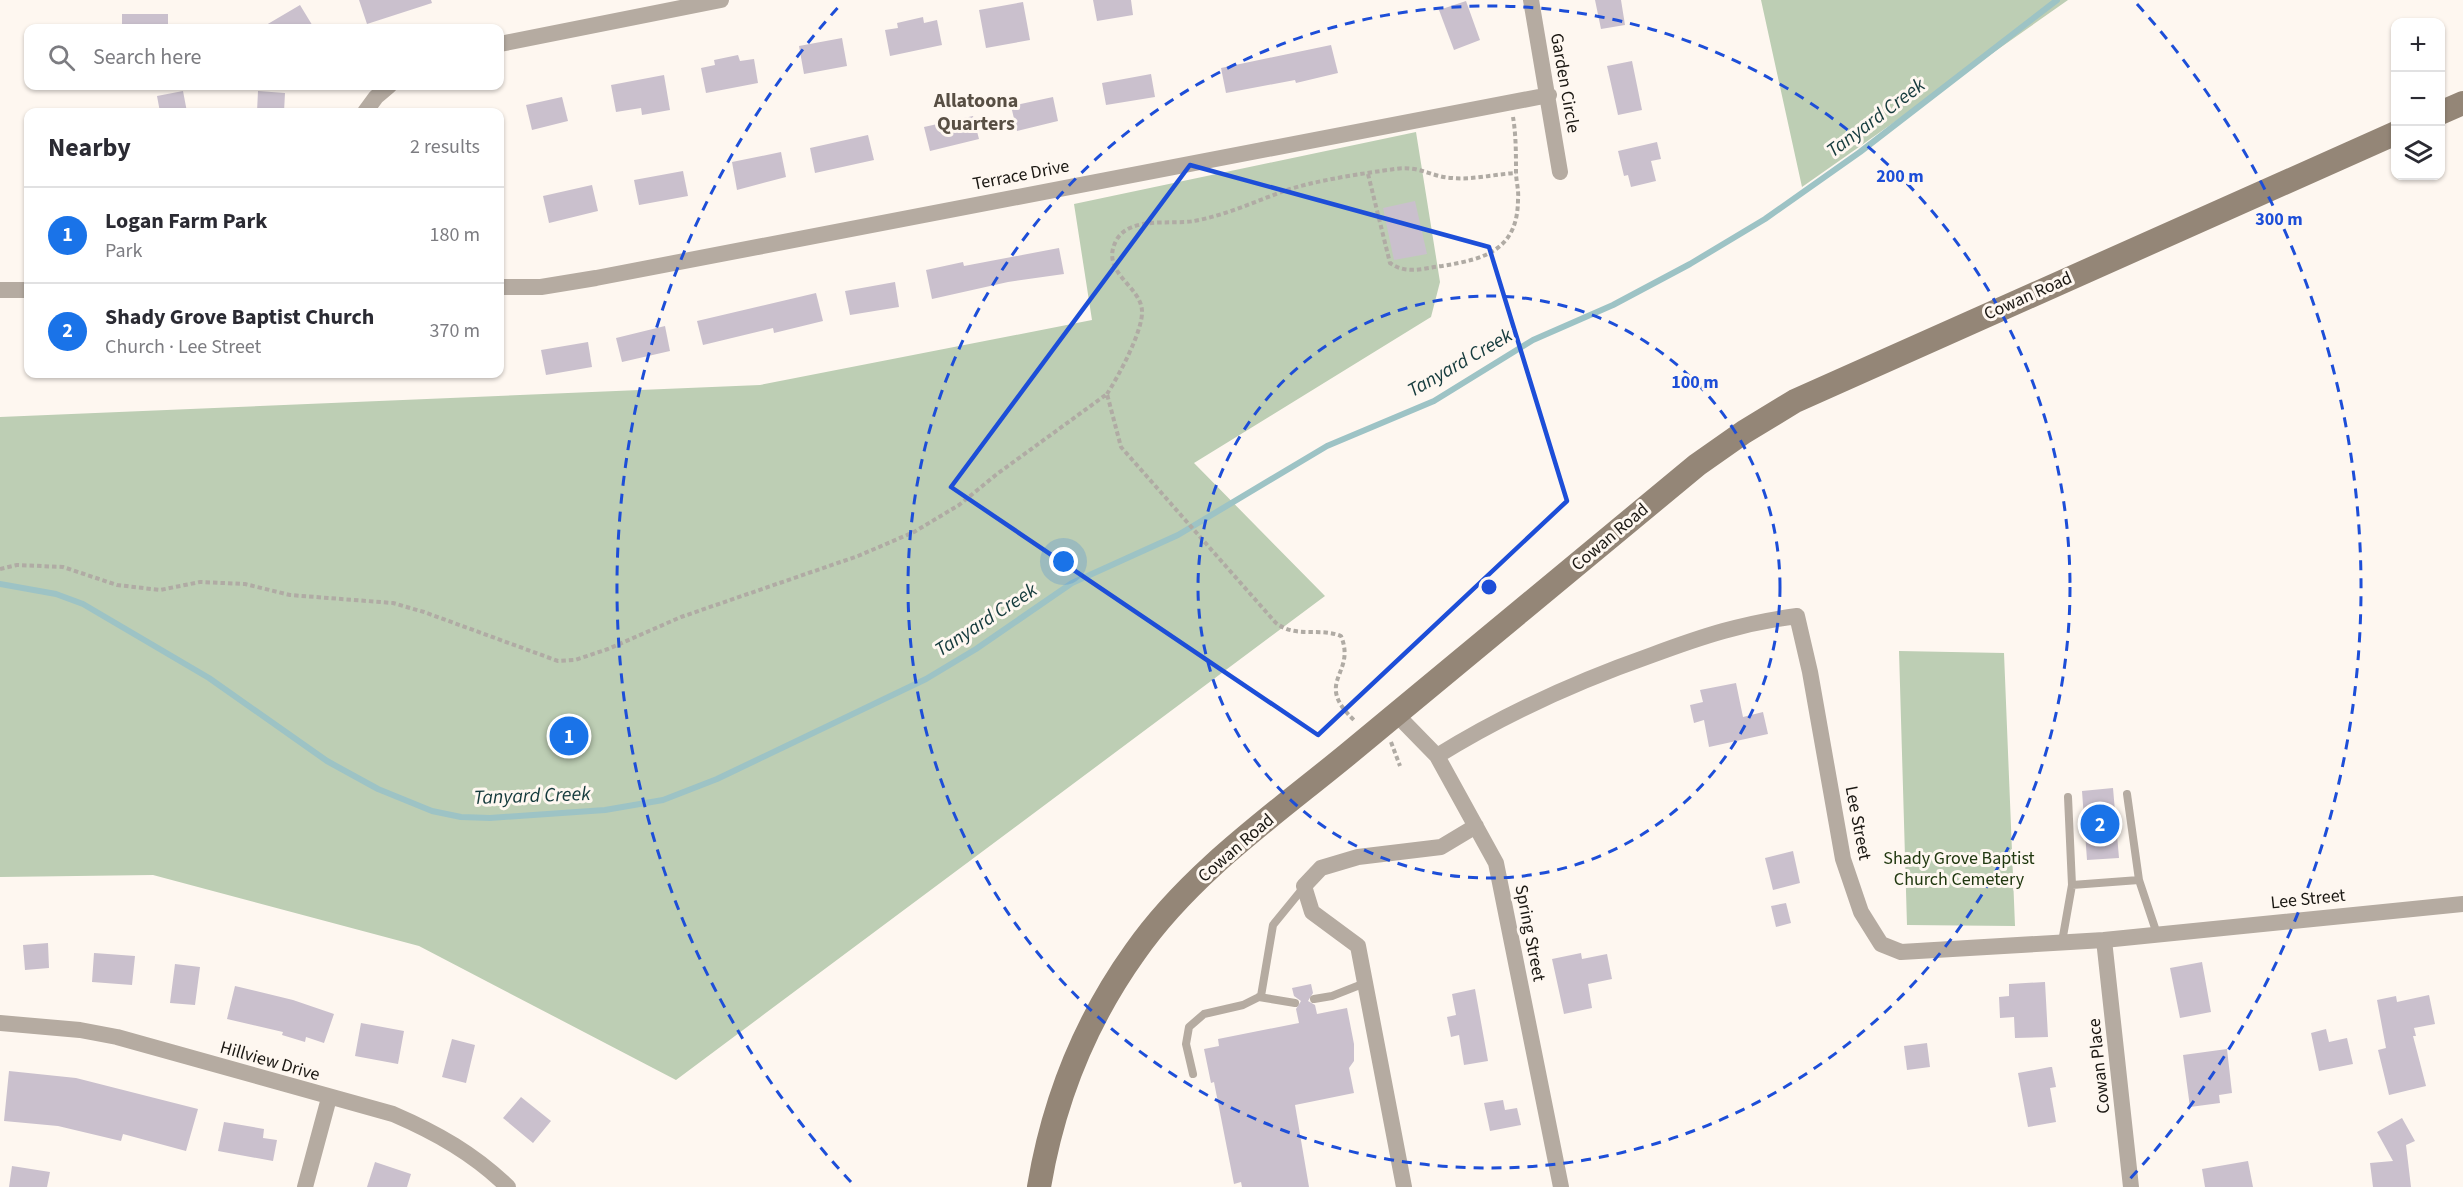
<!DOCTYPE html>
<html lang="en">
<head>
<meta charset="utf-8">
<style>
	:root { --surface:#fff; --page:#f7f7f7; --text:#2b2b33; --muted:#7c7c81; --line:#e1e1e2; --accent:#1a73e8 }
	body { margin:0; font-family:"Source Sans 3",sans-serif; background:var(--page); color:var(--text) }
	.controls { position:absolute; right:18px; top:18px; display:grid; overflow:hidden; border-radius:12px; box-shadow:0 2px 4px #0004 }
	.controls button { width:54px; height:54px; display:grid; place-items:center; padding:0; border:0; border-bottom:2px solid var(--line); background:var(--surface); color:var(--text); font:30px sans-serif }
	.you { position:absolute; left:1064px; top:562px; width:21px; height:21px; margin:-15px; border:4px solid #fff; border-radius:50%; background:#1a73e8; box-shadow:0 0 0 9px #1a73e833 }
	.badge { display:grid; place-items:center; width:39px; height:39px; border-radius:50%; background:var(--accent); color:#fff; font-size:20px; font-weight:700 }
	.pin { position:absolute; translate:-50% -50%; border:3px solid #fff; box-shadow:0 2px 6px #0006 }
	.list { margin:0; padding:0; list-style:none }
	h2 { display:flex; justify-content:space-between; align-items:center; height:78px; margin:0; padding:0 24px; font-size:26px }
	h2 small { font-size:20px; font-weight:400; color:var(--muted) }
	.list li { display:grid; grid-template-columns:39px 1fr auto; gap:18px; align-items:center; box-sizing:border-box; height:96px; padding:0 24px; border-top:2px solid var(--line) }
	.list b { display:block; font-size:22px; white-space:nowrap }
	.list p { margin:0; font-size:20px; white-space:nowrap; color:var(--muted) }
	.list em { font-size:20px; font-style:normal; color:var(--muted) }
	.icon { flex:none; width:33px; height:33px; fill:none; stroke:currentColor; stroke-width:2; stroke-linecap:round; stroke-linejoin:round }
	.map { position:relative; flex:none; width:2463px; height:1187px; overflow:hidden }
	.search { position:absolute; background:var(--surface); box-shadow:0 2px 4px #0004; left:24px; top:24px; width:480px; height:66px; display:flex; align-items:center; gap:15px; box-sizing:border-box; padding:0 21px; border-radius:12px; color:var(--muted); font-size:22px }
	.panel { position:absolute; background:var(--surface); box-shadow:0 2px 4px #0004; left:24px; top:108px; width:480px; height:270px; border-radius:12px }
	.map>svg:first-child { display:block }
</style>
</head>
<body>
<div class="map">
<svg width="2463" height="1187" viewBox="0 0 2463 1187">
	<rect width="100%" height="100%" fill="#fef7f0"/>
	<!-- green -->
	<path fill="#bdceb4" d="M 1761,0 L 2068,0 L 1802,187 Z
		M 1416,132 L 1440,282 L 1431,317 L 1194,463 L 1325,596 L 676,1080 L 419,946 L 153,875 L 0,877 L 0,417 L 760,385 L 1092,320 L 1074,204 Z
		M 1899,651 L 2004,653 L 2015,926 L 1907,925 Z"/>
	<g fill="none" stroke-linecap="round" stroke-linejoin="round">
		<!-- stream -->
		<path stroke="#9dc3c5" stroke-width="6" d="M 0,584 L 56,594 L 83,604 L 209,678 L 327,761 L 378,789 L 432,811 L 461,817 L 490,818 L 605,810 L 663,800 L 717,779 L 926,679 L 976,649 L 1072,583 L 1178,535 L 1327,446 L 1434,401 L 1533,340 L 1613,305 L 1690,264 L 1765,219 L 1860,152 L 2057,0"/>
	</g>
	<!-- building -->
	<path fill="#cac0cd" d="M 359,0 L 431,0 L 432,3 L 367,24 Z
		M 1093,0 L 1131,0 L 1133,15 L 1097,21 Z
		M 1595,0 L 1621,0 L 1625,25 L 1601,29 Z
		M 1466,1 L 1480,40 L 1454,50 L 1439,10 Z
		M 1023,2 L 1030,40 L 986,48 L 979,10 Z
		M 300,5 L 314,28 L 261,28 Z
		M 122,14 L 168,14 L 168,28 L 122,28 Z
		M 923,17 L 924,23 L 937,20 L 942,45 L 890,56 L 885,30 L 898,28 L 897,23 Z
		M 842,38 L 847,66 L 804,74 L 799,46 Z
		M 1331,45 L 1338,73 L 1296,83 L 1295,80 L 1226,93 L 1221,68 Z
		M 738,55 L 740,61 L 754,59 L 758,83 L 706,93 L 701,68 L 715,65 L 714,60 Z
		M 1632,61 L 1642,110 L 1618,115 L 1607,66 Z
		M 1151,74 L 1155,97 L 1106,105 L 1102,83 Z
		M 664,75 L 670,110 L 642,115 L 641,108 L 616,112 L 611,85 Z
		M 183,91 L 187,112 L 160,112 L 157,96 Z
		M 258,91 L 285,93 L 284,112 L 257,112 Z
		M 562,97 L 568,121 L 532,130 L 526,105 Z
		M 1053,97 L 1058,121 L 1017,131 L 1011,106 Z
		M 973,116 L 979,139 L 930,151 L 924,127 Z
		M 868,135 L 874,160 L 815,173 L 810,148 Z
		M 1657,142 L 1661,159 L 1651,161 L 1656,181 L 1631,187 L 1628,175 L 1624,176 L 1618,151 Z
		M 781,152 L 786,177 L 737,190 L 732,162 Z
		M 683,171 L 688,196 L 639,205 L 634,180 Z
		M 592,185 L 598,211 L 549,223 L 543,196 Z
		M 1415,201 L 1427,254 L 1394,260 L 1383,208 Z
		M 1059,248 L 1064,274 L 1008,282 L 932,299 L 926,270 L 963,262 L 964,266 Z
		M 895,282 L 899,307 L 850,315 L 845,291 Z
		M 816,293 L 823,321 L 774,333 L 773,328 L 703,345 L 697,321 Z
		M 665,326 L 670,351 L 622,362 L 616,338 Z
		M 588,342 L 592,367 L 546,375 L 541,350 Z
		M 1736,683 L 1743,717 L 1763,712 L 1768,734 L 1709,747 L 1704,720 L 1694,723 L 1690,705 L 1703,702 L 1700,690 Z
		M 2113,788 L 2119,858 L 2087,860 L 2082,791 Z
		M 1793,851 L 1800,883 L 1773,890 L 1765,858 Z
		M 1786,903 L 1791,923 L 1776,927 L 1771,906 Z
		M 48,943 L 49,968 L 25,970 L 23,945 Z
		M 94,953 L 135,956 L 132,985 L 92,982 Z
		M 1581,953 L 1582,959 L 1607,954 L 1612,979 L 1588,984 L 1592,1008 L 1564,1014 L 1552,959 Z
		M 2202,962 L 2211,1012 L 2180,1018 L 2170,968 Z
		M 175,964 L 200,967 L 195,1005 L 170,1003 Z
		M 2045,982 L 2048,1037 L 2015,1038 L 2014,1017 L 2000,1018 L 1999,997 L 2009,996 L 2009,984 Z
		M 1311,984 L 1313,993 L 1308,1001 L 1315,1005 L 1317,1014 L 1347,1008 L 1354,1044 L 1354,1061 L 1349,1068 L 1354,1093 L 1295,1105 L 1309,1187 L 1242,1187 L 1241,1182 L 1234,1184 L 1214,1082 L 1211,1083 L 1204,1049 L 1219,1046 L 1218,1039 L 1299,1023 L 1296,1009 L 1301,1001 L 1294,996 L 1292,988 Z
		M 235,986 L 293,1000 L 334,1014 L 324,1043 L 306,1037 L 305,1042 L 282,1035 L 283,1032 L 227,1019 Z
		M 1475,989 L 1488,1061 L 1464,1065 L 1459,1035 L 1451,1037 L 1447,1017 L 1456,1015 L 1452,994 Z
		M 2429,995 L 2435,1024 L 2414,1028 L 2416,1036 L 2413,1036 L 2426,1086 L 2389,1095 L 2378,1050 L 2386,1048 L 2377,1000 L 2396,996 L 2397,1002 Z
		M 361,1023 L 404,1031 L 398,1064 L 355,1056 Z
		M 2326,1029 L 2329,1042 L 2347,1038 L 2353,1064 L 2319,1071 L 2311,1033 Z
		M 452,1039 L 475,1045 L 466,1083 L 442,1077 Z
		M 1927,1043 L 1930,1067 L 1907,1070 L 1904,1046 Z
		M 2227,1049 L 2232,1093 L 2219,1095 L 2220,1103 L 2190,1107 L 2183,1055 Z
		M 2050,1067 L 2052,1067 L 2056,1087 L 2050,1088 L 2056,1122 L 2028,1127 L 2018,1073 Z
		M 9,1071 L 76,1078 L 198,1109 L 186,1151 L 123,1134 L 121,1141 L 58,1126 L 4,1121 Z
		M 521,1097 L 551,1121 L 533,1143 L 503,1118 Z
		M 1503,1100 L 1505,1110 L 1517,1108 L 1521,1125 L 1490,1131 L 1484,1103 Z
		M 2402,1118 L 2415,1141 L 2406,1145 L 2411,1187 L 2373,1187 L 2370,1163 L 2393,1161 L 2377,1132 Z
		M 224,1122 L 264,1129 L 263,1138 L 277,1140 L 273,1161 L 218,1151 Z
		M 2248,1161 L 2253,1187 L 2205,1187 L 2202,1169 Z
		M 375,1162 L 411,1174 L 407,1187 L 367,1187 Z
		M 12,1166 L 50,1172 L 47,1187 L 9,1187 Z"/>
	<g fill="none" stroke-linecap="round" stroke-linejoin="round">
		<!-- path -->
		<path stroke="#b0aba4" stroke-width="4" stroke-dasharray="4.5 3" stroke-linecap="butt" d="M 1368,174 L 1390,263 C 1407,275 1423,268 1442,266 C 1485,259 1518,250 1518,199 C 1519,190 1516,181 1516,172 C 1516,154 1516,135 1513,117
			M 1107,394 C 1118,377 1143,331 1142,311 C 1141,285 1098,272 1117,239 C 1131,216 1173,225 1194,221 C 1226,215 1254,202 1284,191 C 1312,181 1365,173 1395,169 C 1419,165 1431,177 1452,178 C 1473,180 1495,174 1516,173
			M 0,569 L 17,565 L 63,567 L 117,585 L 160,590 L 200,582 L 245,584 L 290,595 L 393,603 L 424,612 L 558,661 L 575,660 L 608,649 L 681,617 L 858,556 L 914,532 L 959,505 L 997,474 L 1107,394 L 1121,447 L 1275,622 C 1294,639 1319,627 1341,636 C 1357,675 1312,681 1355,721
			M 1391,742 L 1400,766"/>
		<!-- lane -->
		<path stroke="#b5aba1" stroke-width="8" d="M 2127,794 L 2139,880 L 2157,934
			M 2072,885 L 2139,880
			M 2062,942 L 2072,885 L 2068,797
			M 1259,997 L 1295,1003
			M 1314,999 L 1332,996 L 1365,983
			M 1193,1074 L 1186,1044 L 1189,1027 L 1204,1014 L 1243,1005 L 1261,996 L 1273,925 L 1304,887"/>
		<!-- street -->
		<path stroke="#b5aba1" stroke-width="16" d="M 1531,0 L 1560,172
			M 500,44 L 721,0
			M 365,112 L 376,97 L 389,86
			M 500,287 L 541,287 L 596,278 L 1549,95
			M 0,290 L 28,290
			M 1396,714 L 1437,756 L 1496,863 L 1561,1187
			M 1437,756 C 1506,713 1575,682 1652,655 C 1703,636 1743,623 1797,616 L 1810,672 L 1843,859 L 1861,912 L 1881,944 L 1901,952 L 2104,940 L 2463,904
			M 2104,940 L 2131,1187
			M 0,1023 L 80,1030 L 117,1037 L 393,1114 C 437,1133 474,1154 508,1187
			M 305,1187 L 329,1098
			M 1404,1187 L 1358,946 L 1312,912 L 1304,886 L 1321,868 L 1358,857 L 1441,847 L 1476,826"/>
		<!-- secondary -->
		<path stroke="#948677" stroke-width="24" d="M 2440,113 L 2463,103
			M 1039,1187 C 1053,1103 1085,1022 1135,952 C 1190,873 1275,814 1348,754 C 1464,658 1581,561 1697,465 L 1744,432 L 1795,401 L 2396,133"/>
	</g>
	<!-- marked area -->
	<path fill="none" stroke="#1d4ed8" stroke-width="4.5" stroke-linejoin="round" d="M 1190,165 L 1489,247 L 1567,501 L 1318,735 L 951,487 Z"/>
	<!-- distance rings -->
	<g fill="none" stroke="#1d4ed8" stroke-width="3" stroke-dasharray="10 8">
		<circle cx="1489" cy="587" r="291"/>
		<circle cx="1489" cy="587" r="581"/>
		<path d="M851 1182A872 872 0 0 1 841 4M2137 4A872 872 0 0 1 2127 1182"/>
	</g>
	<g text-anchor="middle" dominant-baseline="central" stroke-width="6" stroke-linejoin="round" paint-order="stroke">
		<!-- street labels -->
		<g font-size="18" fill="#1a1712" stroke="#fef7f0">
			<text transform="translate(1565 83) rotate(80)">Garden Circle</text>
			<text transform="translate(1021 175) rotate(-11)">Terrace Drive</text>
			<text transform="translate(2028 296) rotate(-24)">Cowan Road</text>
			<text transform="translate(1610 537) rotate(-40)">Cowan Road</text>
			<text transform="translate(1858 823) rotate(79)">Lee Street</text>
			<text transform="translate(1236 848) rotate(-41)">Cowan Road</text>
			<text transform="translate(2308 899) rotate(-6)">Lee Street</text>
			<text transform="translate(1530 933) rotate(79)">Spring Street</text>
			<text transform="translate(270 1061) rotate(16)">Hillview Drive</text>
			<text transform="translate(2099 1066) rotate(-96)">Cowan Place</text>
		</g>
		<!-- park labels -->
		<g font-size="18" fill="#20380f" stroke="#fef7f0">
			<text x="1959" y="858">Shady Grove Baptist<tspan x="1959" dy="21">Church Cemetery</tspan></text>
		</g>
		<!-- neighbourhood labels -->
		<g font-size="20" font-weight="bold" fill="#584f44" stroke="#fef7f0">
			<text x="976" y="101">Allatoona<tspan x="976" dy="23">Quarters</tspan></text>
		</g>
		<!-- water labels -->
		<g font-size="20" font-style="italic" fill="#143a3c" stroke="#fef7f0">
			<text transform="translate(1876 118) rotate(-37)">Tanyard Creek</text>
			<text transform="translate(1460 363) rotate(-30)">Tanyard Creek</text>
			<text transform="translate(986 620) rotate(-33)">Tanyard Creek</text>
			<text transform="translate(532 796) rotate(-2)">Tanyard Creek</text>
		</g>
	</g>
	<circle cx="1489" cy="587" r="9" fill="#1d4ed8" stroke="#fef7f0" stroke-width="3"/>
	<g font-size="18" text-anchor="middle" font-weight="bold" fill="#1d4ed8" stroke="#fef7f0" stroke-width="6" stroke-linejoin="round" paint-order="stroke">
		<text x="1900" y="182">200 m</text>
		<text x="2279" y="225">300 m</text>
		<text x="1695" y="388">100 m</text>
	</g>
</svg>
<div class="controls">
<button>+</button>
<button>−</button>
<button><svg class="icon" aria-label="layers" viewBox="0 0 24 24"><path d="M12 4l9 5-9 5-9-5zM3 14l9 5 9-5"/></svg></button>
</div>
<div class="you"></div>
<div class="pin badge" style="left:569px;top:736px">1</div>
<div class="pin badge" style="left:2100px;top:824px">2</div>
<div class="search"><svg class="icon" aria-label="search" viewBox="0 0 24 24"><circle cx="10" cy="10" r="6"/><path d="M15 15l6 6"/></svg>Search here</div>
<section class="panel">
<h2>Nearby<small>2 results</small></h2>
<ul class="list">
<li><span class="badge">1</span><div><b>Logan Farm Park</b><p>Park</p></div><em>180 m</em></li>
<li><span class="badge">2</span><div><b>Shady Grove Baptist Church</b><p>Church · Lee Street</p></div><em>370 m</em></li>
</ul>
</section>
</div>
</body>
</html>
